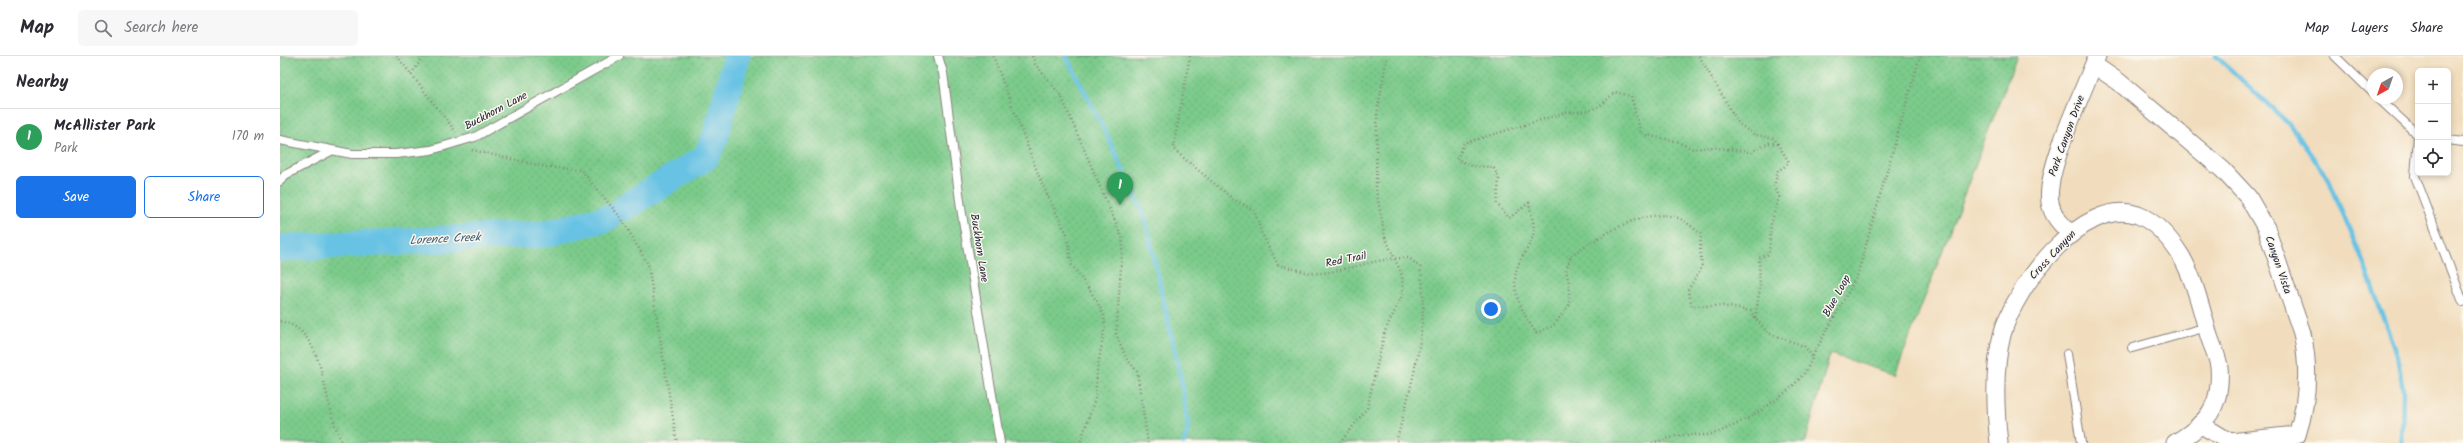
<!DOCTYPE html>
<html lang="en">
<head>
<meta charset="utf-8">
<style>
	:root { --surface:#fff; --page:#f7f7f7; --text:#2b2b33; --muted:#7c7c81; --line:#e1e1e2; --accent:#1a73e8 }
	body { margin:0; font-family:Kalam,sans-serif; background:var(--page); color:var(--text) }
	.controls { position:absolute; right:12px; top:12px; display:grid; overflow:hidden; border-radius:6px; box-shadow:0 2px 6px #0003 }
	.controls button { width:36px; height:36px; display:grid; place-items:center; padding:0; border:0; border-bottom:1px solid var(--line); background:var(--surface); color:var(--text); font:20px sans-serif }
	.compass { position:absolute; left:2087px; top:12px; width:36px; height:36px; border-radius:50%; background:var(--surface); box-shadow:0 2px 6px #0003; rotate:220deg }
	.you { position:absolute; left:1211px; top:253px; width:14px; height:14px; margin:-10px; border:3px solid #fff; border-radius:50%; background:#1a73e8; box-shadow:0 0 0 6px #1a73e833 }
	.badge { display:grid; place-items:center; width:26px; height:26px; border-radius:50%; background:var(--accent); color:#fff; font-size:13px; font-weight:700 }
	.pin { position:absolute; translate:-50% -33px; filter:drop-shadow(0 1px 2px #0008) }
	.pin::after { content:''; position:absolute; top:21px; width:14px; height:12px; background:inherit; clip-path:polygon(0 0,100% 0,50% 100%) }
	.list { margin:0; padding:0; list-style:none }
	h2 { display:flex; justify-content:space-between; align-items:center; height:52px; margin:0; padding:0 16px; font-size:17px }
	h2 small { font-size:13px; font-weight:400; color:var(--muted) }
	.list li { display:grid; grid-template-columns:26px 1fr auto; gap:12px; align-items:center; box-sizing:border-box; height:56px; padding:0 16px; border-top:1px solid var(--line) }
	.list b { display:block; font-size:15px; white-space:nowrap }
	.list p { margin:0; font-size:13px; white-space:nowrap; color:var(--muted) }
	.list em { font-size:13px; font-style:normal; color:var(--muted) }
	.actions { display:flex; gap:8px; padding:12px 16px }
	.actions a { flex:1; padding:9px 0; border:1px solid var(--accent); border-radius:6px; text-align:center; font-size:14px; color:var(--accent) }
	.actions .main { background:var(--accent); color:#fff }
	.icon { flex:none; width:22px; height:22px; fill:none; stroke:currentColor; stroke-width:2; stroke-linecap:round; stroke-linejoin:round }
	.map { position:relative; flex:none; width:2183px; height:387px; overflow:hidden }
	header { display:flex; align-items:center; gap:24px; box-sizing:border-box; height:56px; padding:0 20px; background:var(--surface); border-bottom:1px solid var(--line) }
	header strong { font-size:19px }
	nav { display:flex; gap:22px; margin-inline-start:auto; font-size:14px }
	.search { width:280px; height:36px; background:var(--page); display:flex; align-items:center; gap:10px; box-sizing:border-box; padding:0 14px; border-radius:6px; color:var(--muted); font-size:15px }
	main { display:flex }
	aside { flex:1; background:var(--surface) }
	.map>svg:first-child { display:block }
</style>
</head>
<body>
<header>
<strong>Map</strong>
<div class="search"><svg class="icon" aria-label="search" viewBox="0 0 24 24"><circle cx="10" cy="10" r="6"/><path d="M15 15l6 6"/></svg>Search here</div>
<nav><a>Map</a><a>Layers</a><a>Share</a></nav>
</header>
<main>
<aside>
<h2>Nearby<small></small></h2>
<ul class="list">
<li><span class="badge" style="background:#2e9e5b">1</span><div><b>McAllister Park</b><p>Park</p></div><em>170 m</em></li>
</ul>
<div class="actions"><a class="main">Save</a><a>Share</a></div>
</aside>
<div class="map">
<svg width="2183" height="387" viewBox="0 0 2183 387">
	<defs>
		<pattern id="grass-dots" width="8" height="8" patternUnits="userSpaceOnUse"><rect width="8" height="8" fill="#7bcb8b"/><path d="M2 2h.1M6 6h.1" fill="none" stroke="#6aae79" stroke-width="1.8" stroke-linecap="round"/></pattern>
	</defs>
	<rect width="100%" height="100%" fill="#fbf7ec"/>
	<filter id="ink" filterUnits="userSpaceOnUse"><feTurbulence type="fractalNoise" baseFrequency=".025" numOctaves="2"/><feDisplacementMap in="SourceGraphic" scale="8" xChannelSelector="R" yChannelSelector="G"/><feConvolveMatrix kernelMatrix="1 2 1 2 8 2 1 2 1" color-interpolation-filters="sRGB"/></filter>
	<filter id="wash" filterUnits="userSpaceOnUse"><feTurbulence type="fractalNoise" baseFrequency=".012" numOctaves="4" result="noise"/><feDisplacementMap in="SourceGraphic" scale="16" xChannelSelector="R" yChannelSelector="G"/><feGaussianBlur stdDeviation="0.9" result="paint"/><feColorMatrix in="noise" values="0 0 0 0 0 0 0 0 0 0 0 0 0 0 0 0 0 1.4 0 .05"/><feComposite in="paint" operator="in"/></filter>
	<g filter="url(#wash)">
		<rect width="100%" height="100%" fill="#f1ddbd"/>
		<!-- grass -->
		<path fill="url(#grass-dots)" stroke="#4e7663" d="M 0,0 L 1737,0 L 1615,319 L 1550,298 L 1525,387 L 0,387 Z"/>
		<g fill="none" stroke-linecap="round" stroke-linejoin="round">
			<!-- stream -->
			<path stroke="#67c2e4" stroke-width="4.5" d="M 786,0 L 827,79 L 865,162 L 902,328 L 908,370 L 904,387
				M 1936,0 L 2010,69 L 2049,124 L 2084,208 L 2117,300 L 2123,333 L 2122,387"/>
			<!-- river -->
			<path stroke="#67c2e4" stroke-width="27" d="M 345,151 L 426,101 L 436,79 L 457,0
				M 0,192 L 264,178 L 327,162"/>
		</g>
	</g>
	<g filter="url(#ink)">
		<g fill="none" stroke-linecap="round" stroke-linejoin="round">
			<defs>
				<path id="service" d="M 658,0 L 663,17 L 681,152 L 720,387
					M 2055,0 L 2093,37
					M 2098,42 L 2138,79
					M 2138,80 L 2135,120 L 2183,246
					M 0,84 L 72,98 L 116,98 L 151,94 L 195,81 L 339,0
					M 2168,84 L 2183,86
					M 0,125 L 5,119 L 51,95
					M 1852,292 L 1927,271
					M 1787,298 L 1801,387"/>
				<path id="minor" d="M 1814,9 L 1839,26 L 1943,114 L 1968,141 L 1986,172 L 2022,277 C 2030,313 2028,345 2017,379 L 1950,386 L 1920,368
					M 1791,178 C 1782,169 1772,160 1770,146 C 1764,116 1805,32 1817,0
					M 1719,387 C 1715,352 1713,314 1722,279 C 1733,233 1803,139 1858,159 C 1876,166 1891,184 1901,200 C 1915,224 1921,253 1929,280 C 1932,290 1938,301 1939,311 C 1940,320 1939,336 1936,344 C 1930,364 1912,377 1895,387"/>
			</defs>
			<!-- service casing -->
			<use href="#service" stroke="#8a807c" stroke-width="10"/>
			<!-- minor casing -->
			<use href="#minor" stroke="#8a807c" stroke-width="19"/>
			<!-- path -->
			<path stroke="#8a807c" stroke-width="2.5" stroke-dasharray="1 3" stroke-linecap="butt" d="M 117,0 L 176,76
				M 713,0 L 762,128 L 787,178 L 791,208 L 817,245 L 824,260 L 825,270 L 817,315 L 815,343 L 800,387
				M 752,0 L 755,8 L 781,40 L 843,184 L 836,278 L 846,302 L 857,315 L 868,387
				M 910,0 L 893,93 L 953,143 L 974,154 L 982,178 L 998,209 C 1011,211 1028,219 1041,217 C 1070,214 1099,201 1129,202 L 1140,211 C 1151,269 1130,332 1116,387
				M 1419,0 L 1459,68 L 1475,79 L 1494,82 L 1509,106 L 1503,112 L 1498,114 L 1494,131 L 1499,141 L 1491,168 L 1489,198 L 1479,202 L 1480,232 L 1475,262 L 1488,277 L 1524,290 L 1532,301
				M 131,18 L 144,0
				M 192,94 L 266,111 L 301,114 L 341,162 L 368,208 L 397,387
				M 1475,262 L 1471,255 L 1443,250 L 1412,250 L 1408,234 L 1422,211 L 1420,195 L 1421,178 C 1414,173 1406,165 1398,162 C 1364,150 1319,181 1291,199 L 1286,215 L 1289,227 L 1289,249 L 1273,270 L 1256,277 C 1242,256 1227,230 1240,205 C 1245,196 1253,185 1254,174 C 1254,166 1250,155 1249,147 L 1229,162 L 1217,148 L 1219,122 L 1213,111 L 1192,110 L 1177,103 L 1184,87 L 1288,56 C 1313,56 1318,53 1335,36 L 1351,40 L 1361,78 L 1396,85 L 1413,93 L 1431,91 L 1471,96 L 1489,87 L 1498,88
				M 0,265 C 39,272 42,324 51,355 C 53,366 58,377 62,387
				M 1060,387 L 1087,352 L 1105,275 L 1123,238 L 1122,219 L 1105,181 L 1096,133 L 1097,59 L 1107,0
				M 1372,387 C 1382,384 1392,381 1402,379 C 1412,378 1423,380 1432,378 C 1461,370 1526,331 1532,301 L 1577,220 L 1640,0"/>
			<!-- service -->
			<use href="#service" stroke="#fff" stroke-width="8"/>
			<!-- minor -->
			<use href="#minor" stroke="#fff" stroke-width="17"/>
		</g>
	</g>
	<g text-anchor="middle" dominant-baseline="central" stroke-width="3" stroke-linejoin="round" paint-order="stroke">
		<!-- street labels -->
		<g font-size="11" fill="#22223b" stroke="#fbf7ec">
			<text transform="translate(216 55) rotate(-28)">Buckhorn Lane</text>
			<text transform="translate(1787 80) rotate(-70)">Park Canyon Drive</text>
			<text transform="translate(699 192) rotate(81)">Buckhorn Lane</text>
			<text transform="translate(1773 199) rotate(-47)">Cross Canyon</text>
			<text transform="translate(1066 204) rotate(-11)">Red Trail</text>
			<text transform="translate(1998 209) rotate(71)">Canyon Vista</text>
			<text transform="translate(1557 240) rotate(-61)">Blue Loop</text>
		</g>
		<!-- water labels -->
		<g font-size="12" font-style="italic" fill="#3a5a76" stroke="#fbf7ec">
			<text transform="translate(165 183) rotate(-3)">Lorence Creek</text>
		</g>
	</g>
</svg>
<div class="controls">
<button>+</button>
<button>−</button>
<button><svg class="icon" aria-label="locate" viewBox="0 0 24 24"><circle cx="12" cy="12" r="6"/><path d="M12 2v4M12 18v4M2 12h4M18 12h4"/></svg></button>
</div>
<svg class="compass" viewBox="-18 -18 36 36"><path d="M0-13l5 13h-10z" fill="#e53935"/><path d="M0 13l5-13h-10z" fill="#7c7c81"/></svg>
<div class="you"></div>
<div class="pin badge" style="left:840px;top:149px;background:#2e9e5b">1</div>
</div>
</main>
</body>
</html>
